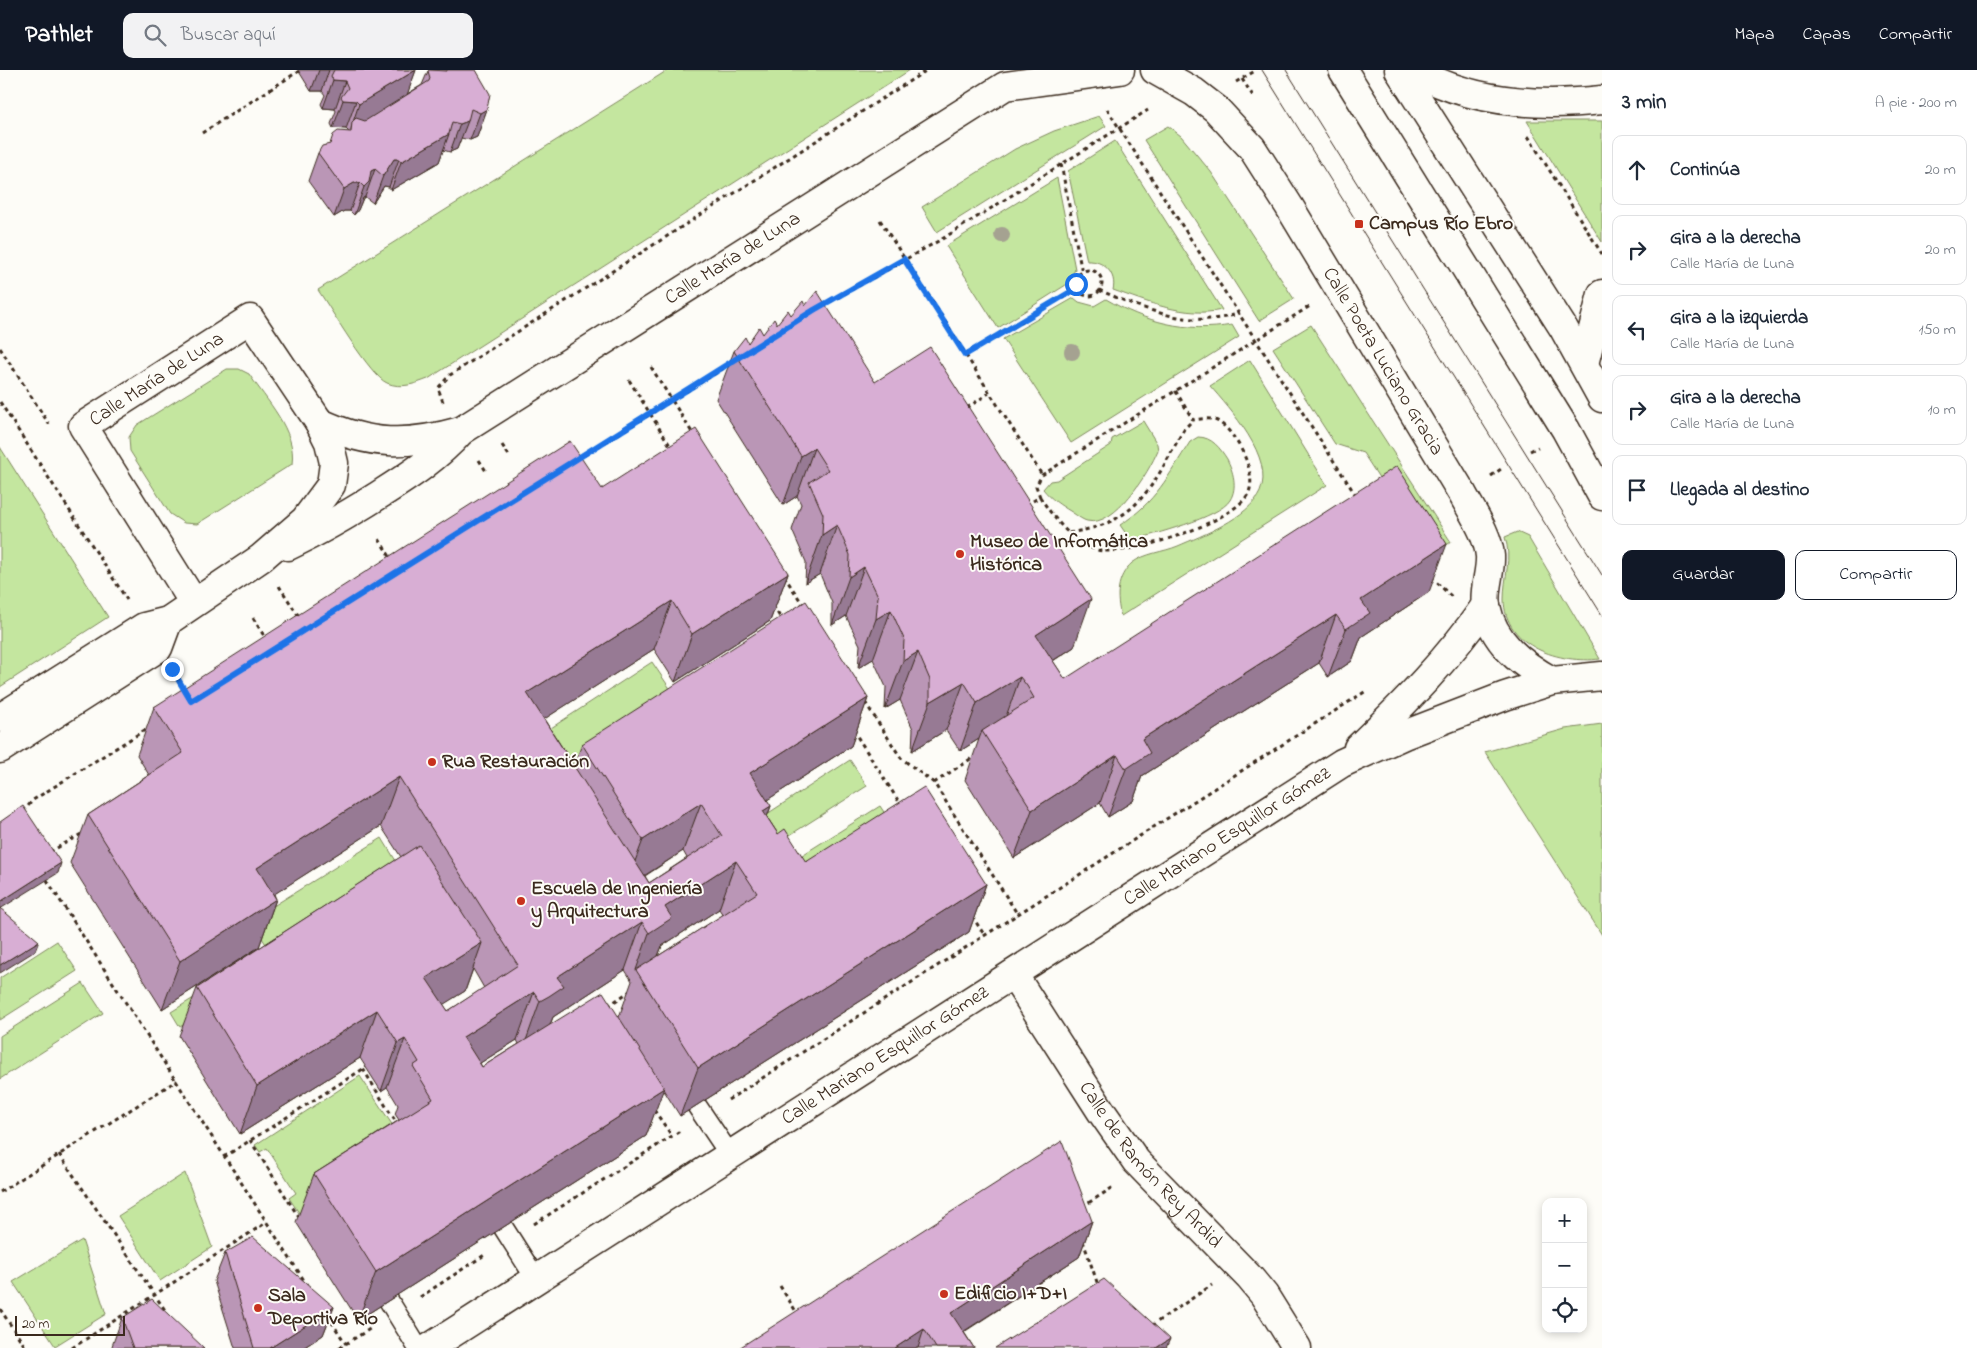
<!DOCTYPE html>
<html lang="es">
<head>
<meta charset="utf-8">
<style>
	:root { --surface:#fff; --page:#f2f2f3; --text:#1f2937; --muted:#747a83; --line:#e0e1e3; --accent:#111827 }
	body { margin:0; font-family:"Indie Flower",sans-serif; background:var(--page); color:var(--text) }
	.controls { position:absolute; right:15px; bottom:15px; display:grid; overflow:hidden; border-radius:10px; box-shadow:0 2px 8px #0003 }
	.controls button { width:45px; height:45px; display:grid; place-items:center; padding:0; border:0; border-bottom:1px solid var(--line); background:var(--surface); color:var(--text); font:25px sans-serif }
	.scale { position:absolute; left:15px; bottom:12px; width:110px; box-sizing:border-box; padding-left:5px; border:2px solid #3b2a1e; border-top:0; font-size:14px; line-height:18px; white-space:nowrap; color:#3b2a1e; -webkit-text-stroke:4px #fdfcf7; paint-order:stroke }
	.stop { position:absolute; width:15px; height:15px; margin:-11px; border:4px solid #1a73e8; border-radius:50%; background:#fff }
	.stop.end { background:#1a73e8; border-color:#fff; box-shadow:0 1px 5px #0008 }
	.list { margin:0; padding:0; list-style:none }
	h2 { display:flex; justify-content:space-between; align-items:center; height:65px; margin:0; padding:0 20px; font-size:21px }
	h2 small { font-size:16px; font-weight:400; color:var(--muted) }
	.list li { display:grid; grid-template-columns:32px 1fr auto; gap:15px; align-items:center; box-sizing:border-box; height:70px; margin:0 10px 10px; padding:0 10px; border:1px solid var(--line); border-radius:10px }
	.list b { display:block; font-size:19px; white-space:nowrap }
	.list p { margin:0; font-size:16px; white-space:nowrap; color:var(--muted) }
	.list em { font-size:16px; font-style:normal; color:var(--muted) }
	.actions { display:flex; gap:10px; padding:15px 20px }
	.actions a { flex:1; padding:11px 0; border:1px solid var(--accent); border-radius:10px; text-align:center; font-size:18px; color:var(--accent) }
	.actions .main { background:var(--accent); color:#fff }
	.icon { flex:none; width:28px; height:28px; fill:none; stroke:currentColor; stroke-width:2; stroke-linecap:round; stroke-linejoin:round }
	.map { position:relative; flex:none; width:1602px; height:1278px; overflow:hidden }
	header { display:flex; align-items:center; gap:30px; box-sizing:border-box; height:70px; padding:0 25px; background:var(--accent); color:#fff }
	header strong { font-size:24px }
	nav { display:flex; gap:28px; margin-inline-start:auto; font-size:18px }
	.search { width:350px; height:45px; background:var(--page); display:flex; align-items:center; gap:12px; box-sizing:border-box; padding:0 18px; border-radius:10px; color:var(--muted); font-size:19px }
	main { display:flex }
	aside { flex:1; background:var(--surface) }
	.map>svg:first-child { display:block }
</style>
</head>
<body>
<header>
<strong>Pathlet</strong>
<div class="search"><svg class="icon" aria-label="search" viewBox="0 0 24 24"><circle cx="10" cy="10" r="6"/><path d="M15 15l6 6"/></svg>Buscar aquí</div>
<nav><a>Mapa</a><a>Capas</a><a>Compartir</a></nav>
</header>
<main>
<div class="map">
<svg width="1602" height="1278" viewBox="0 0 1602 1278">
	<rect width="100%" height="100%" fill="#fdfcf7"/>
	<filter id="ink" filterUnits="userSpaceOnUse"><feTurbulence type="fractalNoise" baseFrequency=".02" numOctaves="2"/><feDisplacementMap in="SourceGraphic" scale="10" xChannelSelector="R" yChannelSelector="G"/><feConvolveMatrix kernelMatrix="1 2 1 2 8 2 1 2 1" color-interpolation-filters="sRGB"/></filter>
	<g filter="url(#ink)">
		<!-- green -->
		<path fill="#c4e69f" stroke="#80885e" d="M 668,0 L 910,0 L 428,309 C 415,314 401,319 387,313 C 370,306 331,239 318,220 Z
			M 1099,46 L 1106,56 L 937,162 L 922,137 L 1015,79 L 1054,61 Z
			M 1527,51 L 1602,51 L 1602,172 Z
			M 1168,56 L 1181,66 L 1211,102 L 1294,229 L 1259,251 L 1144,70 Z
			M 1115,71 L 1222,240 C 1185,248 1147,232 1113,220 C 1117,204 1104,190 1087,191 L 1068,101 Z
			M 1057,108 L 1075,199 L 1069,213 L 998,258 L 946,176 Z
			M 1074,228 L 1079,232 L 1094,236 L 1106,229 C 1145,252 1187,263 1232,255 L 1239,267 L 1071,373 L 1003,269 Z
			M 1311,255 L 1451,472 L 1430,486 L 1363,383 L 1335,374 L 1273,278 Z
			M 1250,290 L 1327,415 L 1121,546 C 1116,528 1116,507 1132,493 C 1145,483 1164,482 1178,476 C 1203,465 1248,448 1260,422 C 1275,388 1230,339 1210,316 Z
			M 227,299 L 239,299 L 249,304 C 266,330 297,361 292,394 L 197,454 L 184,453 L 170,444 L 130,381 L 129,367 L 137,355 Z
			M 1143,351 L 1157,374 L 1158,380 C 1149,402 1115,458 1087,451 C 1082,450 1075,444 1070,441 C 1060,435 1051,429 1043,419 L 1050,411 L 1057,410 L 1111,375 L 1112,369 Z
			M 1198,367 C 1212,367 1220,378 1227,389 C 1233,401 1238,417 1230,430 C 1219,448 1153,464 1131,471 L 1120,455 C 1156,432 1168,406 1190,372 Z
			M 0,377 L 108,547 L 0,617 Z
			M 1517,462 L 1528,467 L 1600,589 C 1561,594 1504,577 1504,529 C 1504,507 1512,489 1505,467 Z
			M 652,592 L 673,623 L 554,721 L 525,675 Z
			M 1602,654 L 1602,865 L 1485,682 L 1565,659 Z
			M 850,690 L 867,716 L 760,784 L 744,759 Z
			M 880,736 L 897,762 L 772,804 Z
			M 382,768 L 410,814 L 180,957 L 171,942 L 270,881 L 251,850 Z
			M 57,871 L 77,901 L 0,950 L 0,908 Z
			M 83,913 L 103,943 L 0,1009 L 0,966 Z
			M 360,1006 L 405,1074 L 299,1143 L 289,1128 L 296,1123 L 267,1078 L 260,1082 L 255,1075 Z
			M 185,1103 L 212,1177 L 160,1211 L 118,1146 Z
			M 82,1170 L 106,1244 L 55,1276 L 13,1212 Z"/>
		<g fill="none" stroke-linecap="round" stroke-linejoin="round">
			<defs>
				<path id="service" d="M 697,1036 L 730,1085
					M 503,1157 L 536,1209
					M 389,1231 L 418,1278"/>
				<g id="minor">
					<path id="s1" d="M 1155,0 L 1194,22 L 1216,39 L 1252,78 L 1289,136 L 1462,423 C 1472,442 1488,464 1490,486 C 1491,502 1483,520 1486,536 C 1493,572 1521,594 1552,611"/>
					<path d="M 1413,0 C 1470,33 1538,37 1602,30"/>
					<path d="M 1584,294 L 1602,224"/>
					<path id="s2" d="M 319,352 C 369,376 408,376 461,361 L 1005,16 L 1120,0"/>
					<path d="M 288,476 C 320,461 349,444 379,425 C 409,406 437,388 461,361"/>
					<path d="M 0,648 L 144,557 L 168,551 L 261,488 L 305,450 L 331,415 L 334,393 L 329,372 L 319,352 L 250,249 L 83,356 L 194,533"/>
					<path d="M 1358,678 C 1405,633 1449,588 1486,535"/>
					<path d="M 0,679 L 158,578 L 168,551"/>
					<path id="s3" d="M 1013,904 L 1101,1041 L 1136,1091 L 1250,1208 L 1264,1225 L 1297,1278"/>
					<path id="s4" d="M 429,1278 L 1342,693 L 1404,665 L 1505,626 L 1552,611 L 1602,606"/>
				</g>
				<path id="secondary" d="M 1343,0 L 1566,360 L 1602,426
					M 1399,0 L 1564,259 L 1602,328"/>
			</defs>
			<!-- service casing -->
			<use href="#service" stroke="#3b2a1e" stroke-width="22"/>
			<!-- minor casing -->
			<use href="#minor" stroke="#3b2a1e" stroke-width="31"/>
			<!-- secondary casing -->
			<use href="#secondary" stroke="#3b2a1e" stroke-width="31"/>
			<!-- path -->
			<path stroke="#3b2a1e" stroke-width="3" stroke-dasharray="4 4" stroke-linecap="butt" d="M 1242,9 L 1255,29
				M 1236,12 L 1255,1
				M 1107,39 L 1355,424 L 1357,423
				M 202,63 L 299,1
				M 1528,66 L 1602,184
				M 1061,94 L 1082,203
				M 880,150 L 1042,405
				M1076 213a13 13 0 1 1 26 0a13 13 0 1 1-26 0Z
				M 1099,220 C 1143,239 1192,260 1240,243
				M 823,235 L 942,169 L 1148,40
				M 0,278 L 49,354
				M 965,285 L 1077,218
				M 651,297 L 693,364
				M 629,310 L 671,377
				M 0,332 L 127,530
				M 443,332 L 438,318 L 450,305 L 927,0
				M 967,338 L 989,323
				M 502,375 L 510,387
				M 1530,381 L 1538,377
				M 577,389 L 733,292
				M 479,390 L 486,401
				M 1491,406 L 1501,399
				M 1040,427 C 1054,448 1071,472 1097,480 C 1126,488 1238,451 1249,422 C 1257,402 1236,363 1219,352 C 1211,347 1201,349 1193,350 L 1175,320
				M 1026,435 L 1040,427 L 1036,416 L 1042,405 L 1310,236
				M 1069,463 C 1085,460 1102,457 1117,448 C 1149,431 1167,389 1184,359 L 1193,350
				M 379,469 L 392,490
				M 784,506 L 804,536
				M 1431,507 L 1452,527
				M 279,516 L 300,548
				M 773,536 L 782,550
				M 253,548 L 266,569
				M 175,605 L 185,621
				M 865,632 L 901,688 L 934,713 L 1018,845
				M 853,660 L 901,735
				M 934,713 L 975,686
				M 23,742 L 33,730 L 148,658
				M 50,782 L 83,763
				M 47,810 L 176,1011
				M 972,846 L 985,866
				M 608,936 L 630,921
				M 363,999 L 397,1054
				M 728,1030 L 1366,621
				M 654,1040 L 672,1066
				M 250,1070 L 298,1146 L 301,1144
				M 59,1084 L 167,1243
				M 224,1087 L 363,999
				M 0,1122 L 176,1011 L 307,1215
				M 1082,1137 L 1115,1116
				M 534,1154 L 680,1061
				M 1083,1171 L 1098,1215
				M 780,1216 L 797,1243
				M 420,1227 L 486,1184
				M 0,1239 L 26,1278
				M 327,1245 L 346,1274
				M 1151,1256 L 1212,1215
				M 72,1278 L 267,1152
				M 339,1278 L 373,1257"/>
			<!-- service -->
			<use href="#service" stroke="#fdfcf7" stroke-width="19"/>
			<!-- minor -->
			<use href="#minor" stroke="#fdfcf7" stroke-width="28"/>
			<!-- secondary -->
			<use href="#secondary" stroke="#fdfcf7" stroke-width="28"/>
			<!-- tram -->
			<path stroke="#3b2a1e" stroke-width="1" d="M 1262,0 L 1602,545
				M 1286,0 L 1602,505"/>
		</g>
		<!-- trees -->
		<g fill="#a5a291">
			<circle cx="1002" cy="165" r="8"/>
			<circle cx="1072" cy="282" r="8"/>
		</g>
		<!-- wall -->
		<path fill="#ba96b6" stroke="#3b2a1e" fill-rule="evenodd" d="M 298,0 L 416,0 L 407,24 L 422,15 L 428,1 L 429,0 L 476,0 L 487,39 L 477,67 L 470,70 L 461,68 L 457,79 L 450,82 L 443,80 L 439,92 L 391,120 L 389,117 L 384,116 L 373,133 L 365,127 L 363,128 L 358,140 L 354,145 L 350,141 L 344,141 L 334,147 L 308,111 L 318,83 L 330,74 L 349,62 L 346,59 L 333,58 L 331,54 L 336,41 L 335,39 L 323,38 L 321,34 L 325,25 L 322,21 L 311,21 Z
			M 805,236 L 875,312 L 1074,577 L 1053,591 L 1065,609 L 1429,522 L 1361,567 L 1352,591 L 1328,607 L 1319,593 L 1142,706 L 1133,731 L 1108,747 L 1100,733 L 1014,788 L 965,710 L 979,669 L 960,681 L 946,660 L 912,681 L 913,659 L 900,630 L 885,639 L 886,617 L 873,589 L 858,598 L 860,575 L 846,546 L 832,555 L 832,533 L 820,504 L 805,513 L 806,492 L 792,460 L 801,434 L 797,426 L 783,435 L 716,329 L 734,281 L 763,264 Z
			M 602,419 L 788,503 L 770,551 L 675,612 L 654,579 L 544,649 L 574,696 L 582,674 L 868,628 L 851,676 L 767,730 L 771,736 L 767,747 L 778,764 L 806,792 L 986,814 L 969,862 L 680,1046 L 663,1019 L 646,1066 L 358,1250 L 296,1152 L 314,1104 L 399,1050 L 395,1044 L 398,1035 L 387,1017 L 381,1021 L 360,988 L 240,1064 L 179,966 L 197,918 L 401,787 L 381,756 L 274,824 L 276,829 L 259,877 L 162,939 L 70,793 L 88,745 L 149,705 L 137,685 L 154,637 ZM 683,781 L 687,788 L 649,813 L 645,806 ZM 719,839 L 723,845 L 658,886 L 662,876 ZM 473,899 L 484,918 L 448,941 L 443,934 L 465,921 ZM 625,900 L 632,911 L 619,947 L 550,955 L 553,947 ZM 517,970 L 519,974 L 482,997 L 480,993 Z
			M 1092,1151 L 1079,1187 L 964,1262 L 974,1278 L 739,1278 Z
			M 225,1183 L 334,1237 L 323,1265 L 303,1278 L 235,1278 L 214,1211 Z
			M 122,1248 L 204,1278 L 113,1278 L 112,1276 Z"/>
		<!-- shaded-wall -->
		<path fill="#977a94" stroke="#3b2a1e" d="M 319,0 L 329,0 L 322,21 L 311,21 Z
			M 416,0 L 406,28 L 351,61 L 352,55 L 359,34 Z
			M 333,10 L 345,11 L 335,39 L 323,38 Z
			M 343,30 L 356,31 L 346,59 L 333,58 Z
			M 487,39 L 477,67 L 470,70 L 480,43 Z
			M 468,51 L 457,79 L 450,82 L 460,54 Z
			M 449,64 L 439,92 L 391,120 L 401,92 Z
			M 394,89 L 399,89 L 389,117 L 384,116 L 373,133 L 383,106 Z
			M 375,99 L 365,127 L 363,128 L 358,140 L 354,145 L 364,117 L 371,101 Z
			M 354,113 L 360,113 L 350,141 L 344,141 L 334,147 L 344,119 Z
			M 814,378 L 797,426 L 783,435 L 801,386 Z
			M 837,455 L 820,504 L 805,513 L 822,465 Z
			M 1447,474 L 1429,522 L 1361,567 L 1352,591 L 1328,607 L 1346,559 L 1361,530 Z
			M 864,497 L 846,546 L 832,555 L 849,507 Z
			M 788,503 L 770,551 L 675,612 L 692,564 Z
			M 1091,529 L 1074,577 L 1023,610 L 1036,565 Z
			M 672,531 L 654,579 L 510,671 L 527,623 Z
			M 891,540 L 873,589 L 858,598 L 876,549 Z
			M 1336,545 L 1319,593 L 1142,706 L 1133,731 L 1108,747 L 1126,699 L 1142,669 Z
			M 918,582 L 900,630 L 885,639 L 903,591 Z
			M 1020,607 L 1003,655 L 982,661 L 979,669 L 960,681 L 977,633 Z
			M 964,612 L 946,660 L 912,681 L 930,632 Z
			M 868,628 L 851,676 L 733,752 L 750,703 Z
			M 1117,685 L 1100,733 L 1014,788 L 1032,740 Z
			M 399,707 L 381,756 L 240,846 L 257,798 Z
			M 701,733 L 683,781 L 625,818 L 643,770 Z
			M 771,736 L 753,785 L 763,741 Z
			M 736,791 L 719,839 L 662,876 L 654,896 L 636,900 L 649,863 L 665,837 Z
			M 61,793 L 58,803 L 0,839 L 0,832 Z
			M 986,814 L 969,862 L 680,1046 L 698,998 Z
			M 276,829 L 259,877 L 162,939 L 180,891 Z
			M 642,852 L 625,900 L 553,947 L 546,965 L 523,979 L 540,931 L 557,907 Z
			M 39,871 L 35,881 L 0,903 L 0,895 Z
			M 482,873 L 465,921 L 409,956 L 426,908 Z
			M 534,922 L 517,970 L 445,1015 L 463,967 Z
			M 377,940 L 360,988 L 240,1064 L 257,1016 Z
			M 405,969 L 387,1017 L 381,1021 L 398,973 Z
			M 664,1018 L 646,1066 L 358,1250 L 376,1202 Z
			M 1092,1151 L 1079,1187 L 938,1278 L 951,1243 Z
			M 334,1237 L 323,1265 L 303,1278 L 270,1278 Z
			M 924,1259 L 918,1278 L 895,1278 Z
			M 1170,1269 L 1166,1278 L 1156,1278 Z"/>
		<!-- building -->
		<path fill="#d8aed4" stroke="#3b2a1e" d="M 334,0 L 416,0 L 359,34 L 356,31 L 343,30 L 341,27 L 348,18 L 345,11 L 333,10 L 331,6 Z
			M 429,0 L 447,1 L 447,0 L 476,0 L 490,24 L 487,39 L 480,43 L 471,39 L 468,51 L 460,54 L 452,52 L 449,64 L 401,92 L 399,89 L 394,89 L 383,106 L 375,99 L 371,101 L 369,112 L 364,117 L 360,113 L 354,113 L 344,119 L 318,83 L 322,76 L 330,74 L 333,65 L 338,61 L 351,62 L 352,52 L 356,48 L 365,51 L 429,11 L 430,8 L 428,1 Z
			M 817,221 L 875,312 L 930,277 L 1091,529 L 1036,565 L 1065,609 L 1397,396 L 1447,474 L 1361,530 L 1370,543 L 1346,559 L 1336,545 L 1142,669 L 1150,683 L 1126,699 L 1117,685 L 1032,740 L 982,661 L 1034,628 L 1027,616 L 1020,607 L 977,633 L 964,612 L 930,632 L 930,610 L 918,582 L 903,591 L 904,569 L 891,540 L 876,549 L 878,526 L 864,497 L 849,507 L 850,485 L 837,455 L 822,465 L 823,444 L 809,412 L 828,400 L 814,378 L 801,386 L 734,281 L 745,267 L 748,273 L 759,257 L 763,264 L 774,249 L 777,254 L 788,240 L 791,245 L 803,231 L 805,236 Z
			M 696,359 L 788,503 L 692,564 L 672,531 L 527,623 L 649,813 L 722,766 L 701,733 L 643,770 L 582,674 L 806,531 L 868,628 L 750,703 L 771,736 L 763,741 L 778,764 L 785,759 L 806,792 L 924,717 L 986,814 L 698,998 L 636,900 L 757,823 L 736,791 L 665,837 L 672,848 L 649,863 L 642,852 L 557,907 L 564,916 L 549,926 L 540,931 L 534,922 L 463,967 L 482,997 L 603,922 L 664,1018 L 376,1202 L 314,1104 L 433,1029 L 413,996 L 419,992 L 405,969 L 398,973 L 377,940 L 257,1016 L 197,918 L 419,775 L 482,873 L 426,908 L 448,941 L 518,895 L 399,707 L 257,798 L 276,829 L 180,891 L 88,745 L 183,683 L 154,637 L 570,371 L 602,419 Z
			M 23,736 L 61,793 L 0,832 L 0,752 Z
			M 0,838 L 39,871 L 0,895 Z
			M 1062,1071 L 1092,1151 L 951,1243 L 974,1278 L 936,1278 L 924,1259 L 895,1278 L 739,1278 Z
			M 253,1167 L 334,1237 L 270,1278 L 254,1278 L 225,1183 Z
			M 1104,1209 L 1170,1269 L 1156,1278 L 995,1278 Z
			M 152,1229 L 204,1278 L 133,1278 L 122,1248 Z"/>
	</g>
	<g fill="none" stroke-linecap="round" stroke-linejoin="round" filter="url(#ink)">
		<!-- route -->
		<path stroke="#1a73e8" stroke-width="6" d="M 172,599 L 191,631 L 814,240 L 904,189 L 965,285 L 1077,218 L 1076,214"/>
	</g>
	<!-- markers -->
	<g fill="#c8321e" stroke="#fdfcf7" stroke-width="2">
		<rect x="1354" y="149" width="10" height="10" rx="2.5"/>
		<circle cx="960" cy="484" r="5"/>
		<circle cx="432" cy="692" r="5"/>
		<circle cx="521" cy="831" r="5"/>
		<circle cx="944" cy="1224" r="5"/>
		<circle cx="258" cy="1238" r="5"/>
	</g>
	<g text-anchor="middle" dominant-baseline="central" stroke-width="4" stroke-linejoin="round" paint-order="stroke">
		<!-- poi labels -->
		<g font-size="20" font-weight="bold" fill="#3b2a1e" stroke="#fdfcf7" text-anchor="start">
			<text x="1369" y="154">Campus Río Ebro</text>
			<text x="970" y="472">Museo de Informática<tspan x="970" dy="23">Histórica</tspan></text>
			<text x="442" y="692">Rua Restauración</text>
			<text x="531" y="819">Escuela de Ingeniería<tspan x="531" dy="23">y Arquitectura</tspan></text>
			<text x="954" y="1224">Edificio I+D+I</text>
			<text x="268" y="1226">Sala<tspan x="268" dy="23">Deportiva Río</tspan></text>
		</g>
		<!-- street labels -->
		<g font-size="20" fill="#3b2a1e" stroke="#fdfcf7">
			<text stroke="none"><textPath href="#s2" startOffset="468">Calle María de Luna</textPath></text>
			<text stroke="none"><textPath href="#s1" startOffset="376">Calle Poeta Luciano Gracia</textPath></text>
			<text transform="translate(157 310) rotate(-33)">Calle María de Luna</text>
			<text stroke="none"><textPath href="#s4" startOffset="948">Calle Mariano Esquillor Gómez</textPath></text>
			<text stroke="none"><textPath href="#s4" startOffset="542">Calle Mariano Esquillor Gómez</textPath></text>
			<text stroke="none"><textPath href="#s3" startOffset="236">Calle de Ramón Rey Ardid</textPath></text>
		</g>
	</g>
</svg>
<div class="controls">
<button>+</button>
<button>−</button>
<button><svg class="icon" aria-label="locate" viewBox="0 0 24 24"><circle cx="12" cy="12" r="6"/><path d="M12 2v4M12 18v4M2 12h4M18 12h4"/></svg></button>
</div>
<div class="scale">20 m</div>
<div class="stop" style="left:1076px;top:214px"></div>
<div class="stop end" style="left:172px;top:599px"></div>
</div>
<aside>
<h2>3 min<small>A pie · 200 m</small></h2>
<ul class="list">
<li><svg class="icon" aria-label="ahead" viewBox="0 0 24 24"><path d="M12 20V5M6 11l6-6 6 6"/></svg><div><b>Continúa</b></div><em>20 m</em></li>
<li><svg class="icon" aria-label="right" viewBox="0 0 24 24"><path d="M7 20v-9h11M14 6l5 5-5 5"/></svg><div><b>Gira a la derecha</b><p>Calle María de Luna</p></div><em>20 m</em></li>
<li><svg class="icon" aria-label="left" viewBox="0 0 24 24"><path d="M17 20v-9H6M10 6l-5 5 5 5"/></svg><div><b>Gira a la izquierda</b><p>Calle María de Luna</p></div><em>150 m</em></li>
<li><svg class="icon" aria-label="right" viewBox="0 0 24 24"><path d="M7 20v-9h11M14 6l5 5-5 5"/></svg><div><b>Gira a la derecha</b><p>Calle María de Luna</p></div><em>10 m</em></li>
<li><svg class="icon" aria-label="arrive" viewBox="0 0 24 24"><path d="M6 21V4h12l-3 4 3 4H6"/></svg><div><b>Llegada al destino</b></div></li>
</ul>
<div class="actions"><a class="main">Guardar</a><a>Compartir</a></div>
</aside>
</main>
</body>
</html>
